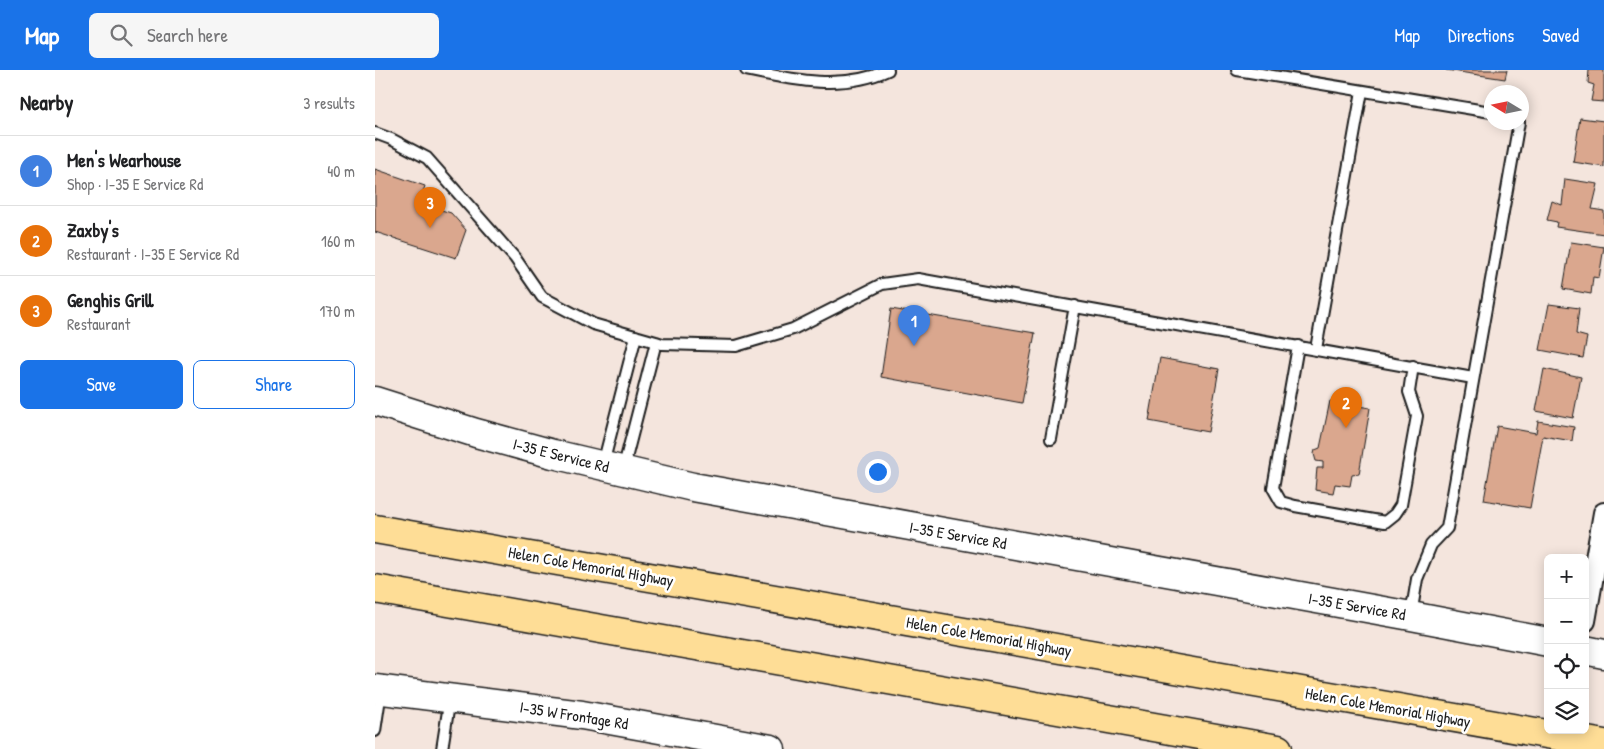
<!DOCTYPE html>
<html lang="en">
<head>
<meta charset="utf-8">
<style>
	:root { --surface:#fff; --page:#f6f6f6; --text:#202124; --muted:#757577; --line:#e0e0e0; --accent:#1a73e8 }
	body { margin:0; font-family:"Patrick Hand",sans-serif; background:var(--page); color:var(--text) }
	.controls { position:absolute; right:15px; bottom:15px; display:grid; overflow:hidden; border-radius:8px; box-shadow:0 2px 12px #0003 }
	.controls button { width:45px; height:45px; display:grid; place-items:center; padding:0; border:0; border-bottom:1px solid var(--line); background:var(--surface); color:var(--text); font:25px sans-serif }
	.compass { position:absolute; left:1109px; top:15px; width:45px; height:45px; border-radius:50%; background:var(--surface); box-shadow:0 2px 12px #0003; rotate:280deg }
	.you { position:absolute; left:502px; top:401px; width:18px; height:18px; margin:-12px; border:4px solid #fff; border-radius:50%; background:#1a73e8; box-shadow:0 0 0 8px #1a73e833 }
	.badge { display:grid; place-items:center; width:32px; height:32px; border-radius:50%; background:var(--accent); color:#fff; font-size:16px; font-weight:700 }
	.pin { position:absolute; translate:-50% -41px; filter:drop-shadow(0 1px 2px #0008) }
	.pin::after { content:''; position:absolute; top:26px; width:18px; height:15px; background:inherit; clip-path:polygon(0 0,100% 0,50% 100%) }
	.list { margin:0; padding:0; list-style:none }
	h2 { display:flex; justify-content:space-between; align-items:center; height:65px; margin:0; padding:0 20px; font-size:21px }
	h2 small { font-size:16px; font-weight:400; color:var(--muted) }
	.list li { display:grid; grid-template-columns:32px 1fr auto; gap:15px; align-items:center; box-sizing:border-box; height:70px; padding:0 20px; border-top:1px solid var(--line) }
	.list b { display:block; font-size:19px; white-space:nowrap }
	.list p { margin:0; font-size:16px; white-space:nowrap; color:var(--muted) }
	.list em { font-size:16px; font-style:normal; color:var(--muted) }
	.actions { display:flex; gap:10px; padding:15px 20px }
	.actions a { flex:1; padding:11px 0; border:1px solid var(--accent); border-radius:8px; text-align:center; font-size:18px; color:var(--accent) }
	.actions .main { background:var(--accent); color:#fff }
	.icon { flex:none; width:28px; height:28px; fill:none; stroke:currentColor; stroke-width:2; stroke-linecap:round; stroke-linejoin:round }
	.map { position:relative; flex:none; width:1229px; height:679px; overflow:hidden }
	header { display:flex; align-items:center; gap:30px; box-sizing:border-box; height:70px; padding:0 25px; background:var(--accent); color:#fff }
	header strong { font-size:24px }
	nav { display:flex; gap:28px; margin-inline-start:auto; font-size:18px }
	.search { width:350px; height:45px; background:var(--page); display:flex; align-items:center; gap:12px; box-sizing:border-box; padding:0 18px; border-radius:8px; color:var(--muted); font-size:19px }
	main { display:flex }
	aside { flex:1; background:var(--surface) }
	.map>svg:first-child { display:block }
</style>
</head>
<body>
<header>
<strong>Map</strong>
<div class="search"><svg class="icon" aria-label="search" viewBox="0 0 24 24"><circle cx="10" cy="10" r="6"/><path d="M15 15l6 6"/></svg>Search here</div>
<nav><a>Map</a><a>Directions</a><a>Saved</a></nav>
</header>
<main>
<aside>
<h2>Nearby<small>3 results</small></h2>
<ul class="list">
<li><span class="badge" style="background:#3f7fe0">1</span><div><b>Men's Wearhouse</b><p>Shop · I-35 E Service Rd</p></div><em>40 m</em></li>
<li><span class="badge" style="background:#e8710a">2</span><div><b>Zaxby's</b><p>Restaurant · I-35 E Service Rd</p></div><em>160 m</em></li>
<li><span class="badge" style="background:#e8710a">3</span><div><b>Genghis Grill</b><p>Restaurant</p></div><em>170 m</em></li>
</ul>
<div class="actions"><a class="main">Save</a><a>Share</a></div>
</aside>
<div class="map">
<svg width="1229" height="679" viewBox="0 0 1229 679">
	<rect width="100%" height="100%" fill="#f4e5dd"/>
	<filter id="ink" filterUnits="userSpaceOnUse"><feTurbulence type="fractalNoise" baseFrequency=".02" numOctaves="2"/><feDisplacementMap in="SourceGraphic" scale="10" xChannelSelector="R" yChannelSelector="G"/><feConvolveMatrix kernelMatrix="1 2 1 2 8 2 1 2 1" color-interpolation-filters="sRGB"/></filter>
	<g filter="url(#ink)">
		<!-- building -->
		<path fill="#daa78e" stroke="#1c1c1c" d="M 1071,0 L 1132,0 L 1130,9 Z
			M 1214,0 L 1229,0 L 1229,32 L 1216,31 L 1219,15 L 1213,13 Z
			M 1205,48 L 1229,51 L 1229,97 L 1198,92 Z
			M 0,99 L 50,116 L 44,133 L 76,143 L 91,160 L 81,188 L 0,162 Z
			M 1190,109 L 1223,114 L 1217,139 L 1229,141 L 1229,164 L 1181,157 L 1182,152 L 1172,150 L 1177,131 L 1187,135 Z
			M 1196,172 L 1229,177 L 1224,208 L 1218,207 L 1216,224 L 1188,219 Z
			M 1174,234 L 1204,238 L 1201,264 L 1212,267 L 1208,288 L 1165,280 Z
			M 516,239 L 660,263 L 647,333 L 506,307 Z
			M 785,288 L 844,299 L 833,362 L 774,351 Z
			M 1169,299 L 1206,307 L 1198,348 L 1161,341 Z
			M 955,331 L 995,338 L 984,404 L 977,405 L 975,416 L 960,414 L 958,423 L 940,420 L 942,398 L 948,398 L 948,392 L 941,391 L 939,384 L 940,380 L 945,378 Z
			M 1163,351 L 1199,357 L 1197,371 L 1168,366 L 1155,438 L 1109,430 L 1122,356 L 1161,363 Z"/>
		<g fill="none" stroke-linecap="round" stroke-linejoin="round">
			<defs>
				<path id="lane" d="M 371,0 C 418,10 468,21 513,0
					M 862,0 L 1116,42
					M 0,63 L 16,69 L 52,88 L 140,188 L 167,227 L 218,254 L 281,272 L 287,274 L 361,276 L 418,259 L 507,214 L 543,209 L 1098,308
					M 923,276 L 898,418 L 906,432 L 920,436 L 1010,452 L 1020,444 L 1026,435 L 1042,346 L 1034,322 L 1038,296
					M 941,279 L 987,21
					M 676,369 L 700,236
					M 228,394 L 261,266
					M 248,400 L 281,272
					M 1036,545 L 1042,509 L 1056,475 L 1072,458 L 1144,52
					M 0,661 L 6,621
					M 67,679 L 75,628"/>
				<path id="street" d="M 1210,551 L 1229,443"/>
				<path id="secondary" d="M 0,331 L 101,363 L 178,384 L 318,417 L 1036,546 L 1173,572
					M 1210,580 L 1229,584
					M 0,619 L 207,645 L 396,679"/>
				<path id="highway" d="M 0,459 L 1229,674
					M 0,519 L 903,679"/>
			</defs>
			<!-- lane casing -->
			<use href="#lane" stroke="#1c1c1c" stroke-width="14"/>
			<!-- street casing -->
			<use href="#street" stroke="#1c1c1c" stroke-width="24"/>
			<!-- secondary casing -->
			<use href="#secondary" stroke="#1c1c1c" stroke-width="31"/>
			<!-- highway casing -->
			<use href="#highway" stroke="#1c1c1c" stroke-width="31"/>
			<!-- lane -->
			<use href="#lane" stroke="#fff" stroke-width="10"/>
			<!-- street -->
			<use href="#street" stroke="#fff" stroke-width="20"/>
			<!-- secondary -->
			<use href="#secondary" stroke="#fff" stroke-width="28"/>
			<!-- highway -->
			<use href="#highway" stroke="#fedd96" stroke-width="28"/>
		</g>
	</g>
	<g text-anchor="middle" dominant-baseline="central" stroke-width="5" stroke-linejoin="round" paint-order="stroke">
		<!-- street labels -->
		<g font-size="16" fill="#1c1c1c" stroke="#fff">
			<text transform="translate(186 385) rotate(14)">I-35 E Service Rd</text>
			<text transform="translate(583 465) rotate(10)">I-35 E Service Rd</text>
			<text transform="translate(216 496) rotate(10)">Helen Cole Memorial Highway</text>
			<text transform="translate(982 536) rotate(10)">I-35 E Service Rd</text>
			<text transform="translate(614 566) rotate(10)">Helen Cole Memorial Highway</text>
			<text transform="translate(1013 637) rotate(10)">Helen Cole Memorial Highway</text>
			<text transform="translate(199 645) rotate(9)">I-35 W Frontage Rd</text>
		</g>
	</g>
</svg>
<div class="controls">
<button>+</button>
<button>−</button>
<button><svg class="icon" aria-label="locate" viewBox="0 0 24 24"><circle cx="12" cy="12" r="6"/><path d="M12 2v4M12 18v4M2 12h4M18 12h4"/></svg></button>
<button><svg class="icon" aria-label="layers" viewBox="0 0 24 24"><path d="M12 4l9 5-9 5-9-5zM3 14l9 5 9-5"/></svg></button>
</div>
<svg class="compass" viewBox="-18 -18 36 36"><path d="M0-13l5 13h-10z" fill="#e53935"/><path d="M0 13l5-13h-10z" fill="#757577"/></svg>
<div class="you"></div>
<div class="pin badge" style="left:539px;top:276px;background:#3f7fe0">1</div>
<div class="pin badge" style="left:971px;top:358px;background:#e8710a">2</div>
<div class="pin badge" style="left:55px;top:158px;background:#e8710a">3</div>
</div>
</main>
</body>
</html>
